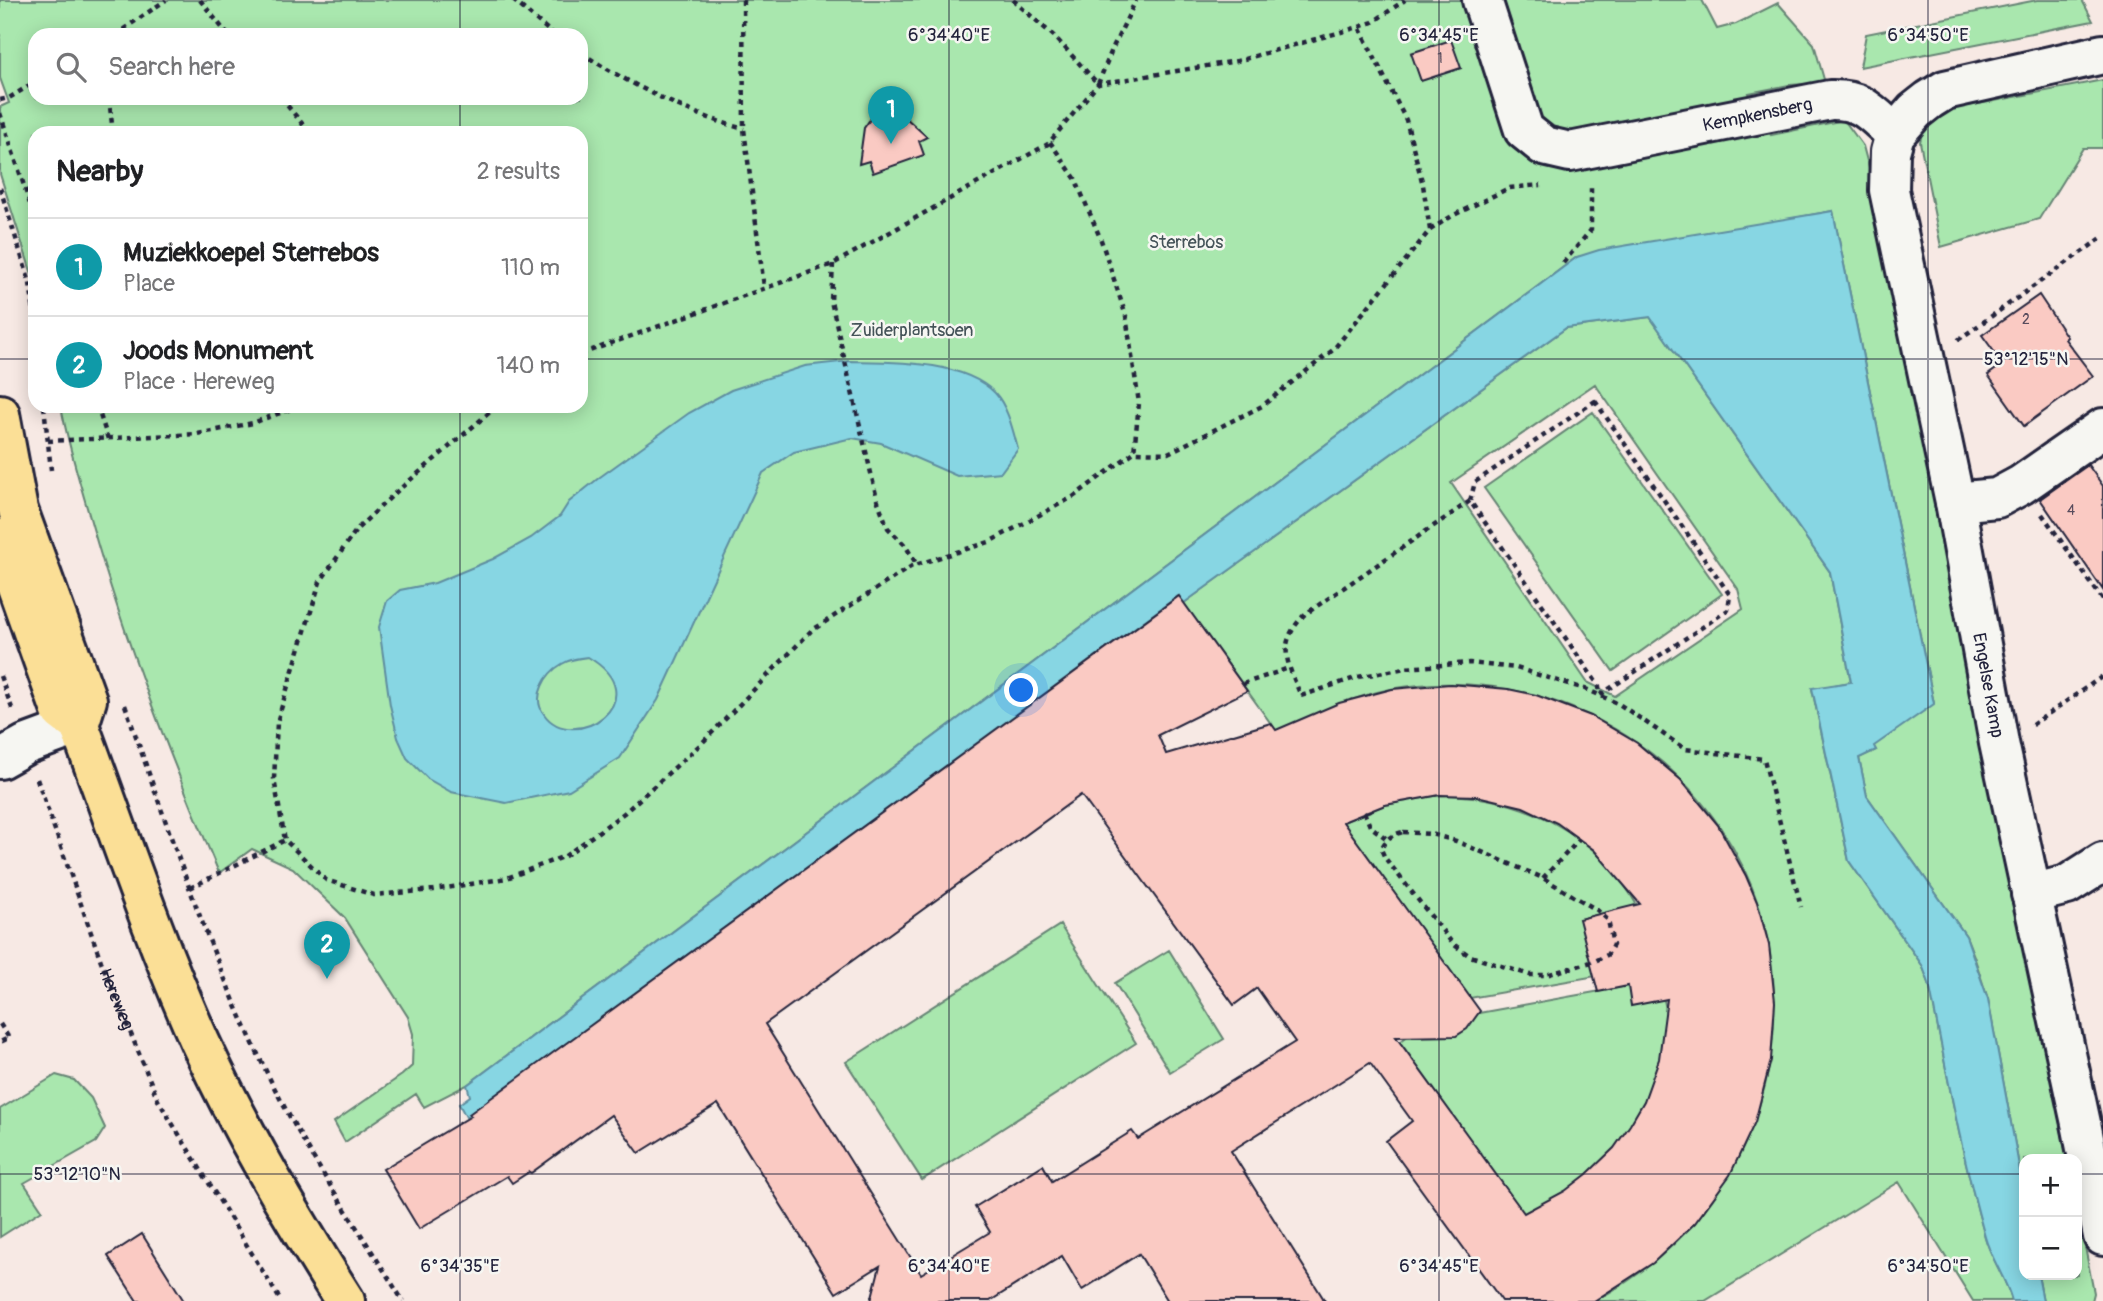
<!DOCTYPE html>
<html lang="en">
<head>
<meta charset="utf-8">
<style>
	:root { --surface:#fff; --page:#f6f6f6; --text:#202124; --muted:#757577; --line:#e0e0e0; --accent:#2563eb }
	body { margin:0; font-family:Pangolin,sans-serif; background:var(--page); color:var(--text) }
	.controls { position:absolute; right:21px; bottom:21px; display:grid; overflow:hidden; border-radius:14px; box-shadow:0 4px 18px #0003 }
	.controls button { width:63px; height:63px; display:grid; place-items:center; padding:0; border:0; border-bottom:2px solid var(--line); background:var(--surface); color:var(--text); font:35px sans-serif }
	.you { position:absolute; left:1022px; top:691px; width:24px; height:24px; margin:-18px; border:5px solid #fff; border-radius:50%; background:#1a73e8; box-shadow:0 0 0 10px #1a73e833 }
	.badge { display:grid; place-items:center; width:46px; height:46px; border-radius:50%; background:var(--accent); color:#fff; font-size:23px; font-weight:700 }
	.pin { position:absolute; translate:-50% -58px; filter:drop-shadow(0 2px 4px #0008) }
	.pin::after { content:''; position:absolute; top:37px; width:24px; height:21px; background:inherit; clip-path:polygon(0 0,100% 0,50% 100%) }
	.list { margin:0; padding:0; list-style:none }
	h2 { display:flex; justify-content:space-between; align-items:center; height:91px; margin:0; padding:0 28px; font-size:30px }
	h2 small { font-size:23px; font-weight:400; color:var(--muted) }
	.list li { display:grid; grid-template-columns:46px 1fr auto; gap:21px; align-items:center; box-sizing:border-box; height:98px; padding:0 28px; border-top:2px solid var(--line) }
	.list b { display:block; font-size:26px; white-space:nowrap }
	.list p { margin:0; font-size:23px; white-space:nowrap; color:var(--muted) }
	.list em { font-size:23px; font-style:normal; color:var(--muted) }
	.icon { flex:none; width:38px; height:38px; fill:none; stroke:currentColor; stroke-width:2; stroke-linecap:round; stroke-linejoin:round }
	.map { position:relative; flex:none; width:2103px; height:1301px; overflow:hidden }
	.search { position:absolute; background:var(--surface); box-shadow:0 4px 18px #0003; left:28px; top:28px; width:560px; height:77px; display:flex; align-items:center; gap:18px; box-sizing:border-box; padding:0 24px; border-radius:21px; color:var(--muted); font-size:26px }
	.panel { position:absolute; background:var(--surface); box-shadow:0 4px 18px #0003; left:28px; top:126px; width:560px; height:287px; border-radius:21px }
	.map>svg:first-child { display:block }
</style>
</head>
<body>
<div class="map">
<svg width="2103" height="1301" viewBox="0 0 2103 1301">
	<rect width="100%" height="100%" fill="#f7e9e4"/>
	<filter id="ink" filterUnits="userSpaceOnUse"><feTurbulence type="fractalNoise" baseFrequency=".0143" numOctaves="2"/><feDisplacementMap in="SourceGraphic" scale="14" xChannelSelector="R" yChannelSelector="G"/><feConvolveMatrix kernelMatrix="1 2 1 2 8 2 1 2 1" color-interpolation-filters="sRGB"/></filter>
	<g filter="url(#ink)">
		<!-- green -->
		<path fill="#a9e7ae" stroke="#668474" stroke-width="2" fill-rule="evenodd" d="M 0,0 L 1702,0 L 1717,29 L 1736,24 L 1778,3 L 1814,44 L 1825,83 L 1789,85 L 1749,93 L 1771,135 L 1844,120 L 1863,146 L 1872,180 L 2067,1159 L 2024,1159 L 2024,1193 L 1988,999 L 1974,956 L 1966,936 L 1867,796 L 1859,758 L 1876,750 L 1873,746 L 1934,703 L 1833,211 L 1577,257 L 467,1085 L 424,1107 L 416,1094 L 345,1142 L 334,1122 L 402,1075 L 412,1066 L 413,1034 L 408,1017 L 345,918 L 293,868 L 252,849 L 219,873 C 171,759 126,644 92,525 C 81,486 68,446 61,406 L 581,406 L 581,133 L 35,133 L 35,284 L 0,174 L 0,107 L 9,103 L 0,78 ZM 35,35 L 581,35 L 581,98 L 35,98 Z
			M 2037,0 L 2082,0 L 2093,21 L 1860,67 L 1866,34 Z
			M 2103,80 L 2103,148 L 2083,148 L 2039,219 L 1941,247 L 1920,142 L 1923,128 L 1947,110 Z
			M 1650,317 L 1830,572 L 1851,682 L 1812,689 L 1849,861 L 1922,965 L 1929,983 C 1946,1068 1961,1153 1985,1237 C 1991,1259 2006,1278 2012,1301 L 1973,1301 L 1899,1182 L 1705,1301 L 1594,1301 C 1842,1171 1834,817 1572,708 C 1516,685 1451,678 1391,689 C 1350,697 1315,715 1277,732 L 1184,603 L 1566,328 ZM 1595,384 L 1738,589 L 1743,609 L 1615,696 L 1587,682 L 1451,483 Z
			M 1593,412 L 1722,594 L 1613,671 L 1484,488 Z
			M 1440,795 C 1522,795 1598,833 1638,907 L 1625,971 L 1470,998 L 1343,822 L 1385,805 Z
			M 1060,925 L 1136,1043 L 922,1180 L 846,1062 Z
			M 1169,950 L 1224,1039 L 1170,1072 L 1115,983 Z
			M 1628,986 L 1664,1000 L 1671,1032 L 1648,1106 L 1624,1147 L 1533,1227 L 1400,1042 L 1424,1023 Z
			M 56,1075 L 74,1080 L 91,1098 L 105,1128 L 96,1142 L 24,1183 L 42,1210 L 0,1237 L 0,1109 Z
			M 2077,1206 L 2094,1293 L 2092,1301 L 2043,1301 L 2038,1275 L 2077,1275 Z"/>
		<!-- water -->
		<path fill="#87d6e3" stroke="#5f8ea0" stroke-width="2" fill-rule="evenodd" d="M 1833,211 L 1934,704 L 1874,746 L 1876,750 L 1859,758 L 1867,796 L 1966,936 L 1988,999 L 2024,1193 L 2024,1275 L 2038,1275 L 2043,1301 L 2012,1301 C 2006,1278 1991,1259 1985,1237 C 1961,1153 1946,1068 1929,983 L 1922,965 L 1849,861 L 1812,688 L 1851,682 L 1830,572 L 1650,317 L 1566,328 L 1184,603 L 1178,596 L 466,1117 L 459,1104 L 470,1096 L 467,1085 L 1577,257 L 1599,250 Z
			M 849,361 C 894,362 962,360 995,393 C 1008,407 1013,431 1018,449 L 1001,472 L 957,476 L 881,443 L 852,438 L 794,452 L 763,473 L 658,700 L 620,758 L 569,790 L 506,803 L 451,792 L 428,779 L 407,758 L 398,738 L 390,705 L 379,627 L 387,601 L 400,590 L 435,583 L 493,559 L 531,538 L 560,516 L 569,502 L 600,477 L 689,413 L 731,390 L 805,366 ZM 588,657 C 659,699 573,755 544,714 C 531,697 546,673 562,664 C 570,659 579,658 588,657 Z"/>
		<!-- building -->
		<path fill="#facac3" stroke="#22223b" stroke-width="2" fill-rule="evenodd" d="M 1451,40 L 1461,68 L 1421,81 L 1411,53 Z
			M 889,112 L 905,117 L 927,137 L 919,141 L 924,155 L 873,173 L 869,161 L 859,164 L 864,128 L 871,118 Z
			M 2039,295 L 2067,337 L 2065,339 L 2093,376 L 2024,426 L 1988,375 L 2003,364 L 1982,335 Z
			M 2088,465 L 2103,486 L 2103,590 L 2040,499 Z
			M 1179,596 L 1247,691 L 1158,735 L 1166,754 L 1271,723 L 1276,730 L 1339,703 L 1392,689 L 1450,684 L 1508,689 L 1536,695 L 1591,716 L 1637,743 L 1681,780 L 1718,825 L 1746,876 L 1757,902 L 1769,945 L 1775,1002 L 1771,1060 L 1755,1122 L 1730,1175 L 1695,1223 L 1653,1263 L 1594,1301 L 1502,1301 L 1386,1141 L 1412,1121 L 1370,1063 L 1231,1151 L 1325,1301 L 1168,1301 L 1139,1254 L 1082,1290 L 1062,1256 L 990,1301 L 871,1301 L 880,1266 L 836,1293 L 718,1104 L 639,1153 L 611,1115 L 531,1173 L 529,1172 L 512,1183 L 507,1176 L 419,1229 L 383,1169 L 471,1116 L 469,1114 ZM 1081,795 L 1234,1005 L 1257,988 L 1295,1042 L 1138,1139 L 1132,1131 L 1052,1181 L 1043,1165 L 975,1207 L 990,1232 L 921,1274 L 765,1024 ZM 1440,795 L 1477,796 L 1523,807 L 1557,823 L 1594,850 L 1640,904 L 1579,919 L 1598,992 L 1628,986 L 1631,1006 L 1667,999 L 1659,1059 L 1644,1101 L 1630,1125 L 1614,1148 L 1587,1174 L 1565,1191 L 1524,1213 L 1396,1037 L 1456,1036 L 1467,1029 L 1480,1011 L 1343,822 L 1385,805 Z
			M 142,1234 L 167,1274 L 184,1301 L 137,1301 L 108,1256 Z"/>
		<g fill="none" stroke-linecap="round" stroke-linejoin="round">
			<defs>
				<g id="minor">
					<path id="s2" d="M 1482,0 L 1524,130 L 1544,146 L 1570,152 L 1830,100 C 1863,99 1871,113 1895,134"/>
					<path id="s3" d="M 2103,54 L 1945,90 L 1929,100 L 1915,111 L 1895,134 L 1890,152 L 1889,190 L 1955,502 L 1999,743 L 2082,1128 L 2103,1236"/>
					<path d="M 1955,502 L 1997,498 L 2021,485 L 2103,428"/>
					<path d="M 0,759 L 25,745 L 79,725"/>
					<path d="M 2031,894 L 2067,885 L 2103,862"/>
				</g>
				<path id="major" d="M 0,414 L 18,510 L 87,700 L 79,725
					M 0,539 L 61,711 L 79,725 C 118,831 154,939 200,1042 C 242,1133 292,1217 345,1301"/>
			</defs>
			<!-- minor casing -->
			<use href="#minor" stroke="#22223b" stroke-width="44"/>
			<!-- major casing -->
			<use href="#major" stroke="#22223b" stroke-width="44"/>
			<!-- path -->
			<g stroke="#22223b" stroke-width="4.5" stroke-dasharray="5 5" stroke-linecap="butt">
				<path d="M 200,0 L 228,35"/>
				<path d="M 513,0 L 554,35"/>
				<path d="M 743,0 L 744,129 L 764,287"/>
				<path d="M 1013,0 L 1055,37 L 1098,84 L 1113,47 L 1136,0"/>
				<path d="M 115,35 L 166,0"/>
				<path d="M 581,53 C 632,85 685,113 744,129"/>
				<path d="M 109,98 L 113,133"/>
				<path d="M 281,98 L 310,133"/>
				<path d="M 0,100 L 9,98 L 35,82"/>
				<path d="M 0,113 L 35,219"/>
				<path d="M 1050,142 L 1075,178 L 1101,240 L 1126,316 L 1139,403 L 1134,452"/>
				<path d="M 0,188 L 30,283 L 35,320"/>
				<path d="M 1430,230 L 1452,216 L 1509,188 L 1541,185"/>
				<path d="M 1563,263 L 1591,230 L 1591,186"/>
				<path d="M 833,264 L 831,301 L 877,499 L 888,528 L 905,545 L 917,565"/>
				<path d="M 1958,340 L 2103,237"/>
				<path d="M 581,354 L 833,264 L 1048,144 L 1098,84 L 1237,61 L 1359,27 L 1373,22 L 1405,0"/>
				<path d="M 1595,401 L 1730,595 L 1728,610 L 1600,695 L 1599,686 L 1470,501 L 1475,482 Z"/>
				<path d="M 44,406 L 51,470"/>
				<path d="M 97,406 L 108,439"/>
				<path d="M 497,406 L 395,493 L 357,529 L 320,582 L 277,722 L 274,779 L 285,840 L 326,880 L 374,895 L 434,890 L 507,878 L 565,856 L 624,813 L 703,742 L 811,631 L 912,566 L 989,542 L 1073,497 L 1134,452 L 1168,453 L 1262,406 L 1333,350 L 1430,230 L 1423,185 L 1406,120 L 1359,27"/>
				<path d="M 48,441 L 197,434 L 253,423 L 299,406"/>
				<path d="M 1470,501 L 1304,615 C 1276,645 1287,662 1301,696 L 1358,677 L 1405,668 L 1469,663 L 1516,668 L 1588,690 L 1619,704 L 1685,749 L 1764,759 L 1801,907"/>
				<path d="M 2042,514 L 2103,600"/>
				<path d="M 0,676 L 13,711"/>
				<path d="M 1243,684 L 1289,668"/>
				<path d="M 125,705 C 169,830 210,958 269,1077 C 307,1154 358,1228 403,1301"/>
				<path d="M 2032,725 L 2103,676"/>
				<path id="s1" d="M 37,779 L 101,961 L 158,1100 L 281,1301"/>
				<path d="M 1364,812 L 1370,826 L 1387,839"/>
				<path d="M 1403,832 L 1431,834 L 1456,841 L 1543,878 L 1597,910 L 1608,920 L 1613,945 L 1607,955 L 1595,961 L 1546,975 L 1530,975 L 1470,956 L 1453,944 L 1385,858 L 1381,849 C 1387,838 1391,835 1403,832 Z"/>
				<path d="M 1543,878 L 1580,839"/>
				<path d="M 190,888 L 285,840"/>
				<path d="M 0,1024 L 9,1038 L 0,1042"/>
			</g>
			<!-- minor -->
			<use href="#minor" stroke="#f6f6f2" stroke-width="38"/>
			<!-- major -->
			<use href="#major" stroke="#fbdf96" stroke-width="38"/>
		</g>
	</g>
	<!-- ticks -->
	<path fill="none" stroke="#22223b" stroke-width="2" stroke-opacity="0.45" d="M 460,0 L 460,35M 949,0 L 949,1301M 1439,0 L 1439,1301M 1928,0 L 1928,1301M 460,98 L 460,133M 0,359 L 35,359M 581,359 L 2103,359M 460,406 L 460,1301M 0,1174 L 2024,1174M 2077,1174 L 2103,1174"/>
	<g text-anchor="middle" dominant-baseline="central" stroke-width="5" stroke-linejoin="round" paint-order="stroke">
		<!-- number labels -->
		<g font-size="14" fill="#584c5d">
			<text x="1440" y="58">1</text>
			<text x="2026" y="319">2</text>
			<text x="2071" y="510">4</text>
		</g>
		<!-- street labels -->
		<g font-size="18" fill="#22223b" stroke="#f6f6f2">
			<text stroke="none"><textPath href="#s2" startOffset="380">Kempkensberg</textPath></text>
			<text stroke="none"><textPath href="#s3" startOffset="791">Engelse Kamp</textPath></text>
			<text stroke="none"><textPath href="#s1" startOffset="234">Hereweg</textPath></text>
		</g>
		<!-- park labels -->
		<g font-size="18" fill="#445358" stroke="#f6f6f2">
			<text x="1186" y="242">Sterrebos</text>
			<text x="912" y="330">Zuiderplantsoen</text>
		</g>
	</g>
	<g font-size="18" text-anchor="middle" fill="#22223b" stroke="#f6f6f2" stroke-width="5" stroke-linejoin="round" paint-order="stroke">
		<text x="949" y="41">6°34'40"E</text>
		<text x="1439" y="41">6°34'45"E</text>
		<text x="1928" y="41">6°34'50"E</text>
		<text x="2026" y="365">53°12'15"N</text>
		<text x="77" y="1180">53°12'10"N</text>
		<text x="460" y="1272">6°34'35"E</text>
		<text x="949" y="1272">6°34'40"E</text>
		<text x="1439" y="1272">6°34'45"E</text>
		<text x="1928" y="1272">6°34'50"E</text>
	</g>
</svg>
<div class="controls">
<button>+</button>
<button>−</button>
</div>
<div class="you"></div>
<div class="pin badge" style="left:891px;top:144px;background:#0f9aa8">1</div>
<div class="pin badge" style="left:327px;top:979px;background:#0f9aa8">2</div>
<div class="search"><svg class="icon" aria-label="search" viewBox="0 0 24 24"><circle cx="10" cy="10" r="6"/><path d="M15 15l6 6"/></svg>Search here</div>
<section class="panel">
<h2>Nearby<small>2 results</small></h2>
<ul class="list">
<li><span class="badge" style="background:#0f9aa8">1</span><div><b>Muziekkoepel Sterrebos</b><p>Place</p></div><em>110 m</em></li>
<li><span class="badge" style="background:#0f9aa8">2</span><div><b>Joods Monument</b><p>Place · Hereweg</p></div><em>140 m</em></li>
</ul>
</section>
</div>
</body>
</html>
